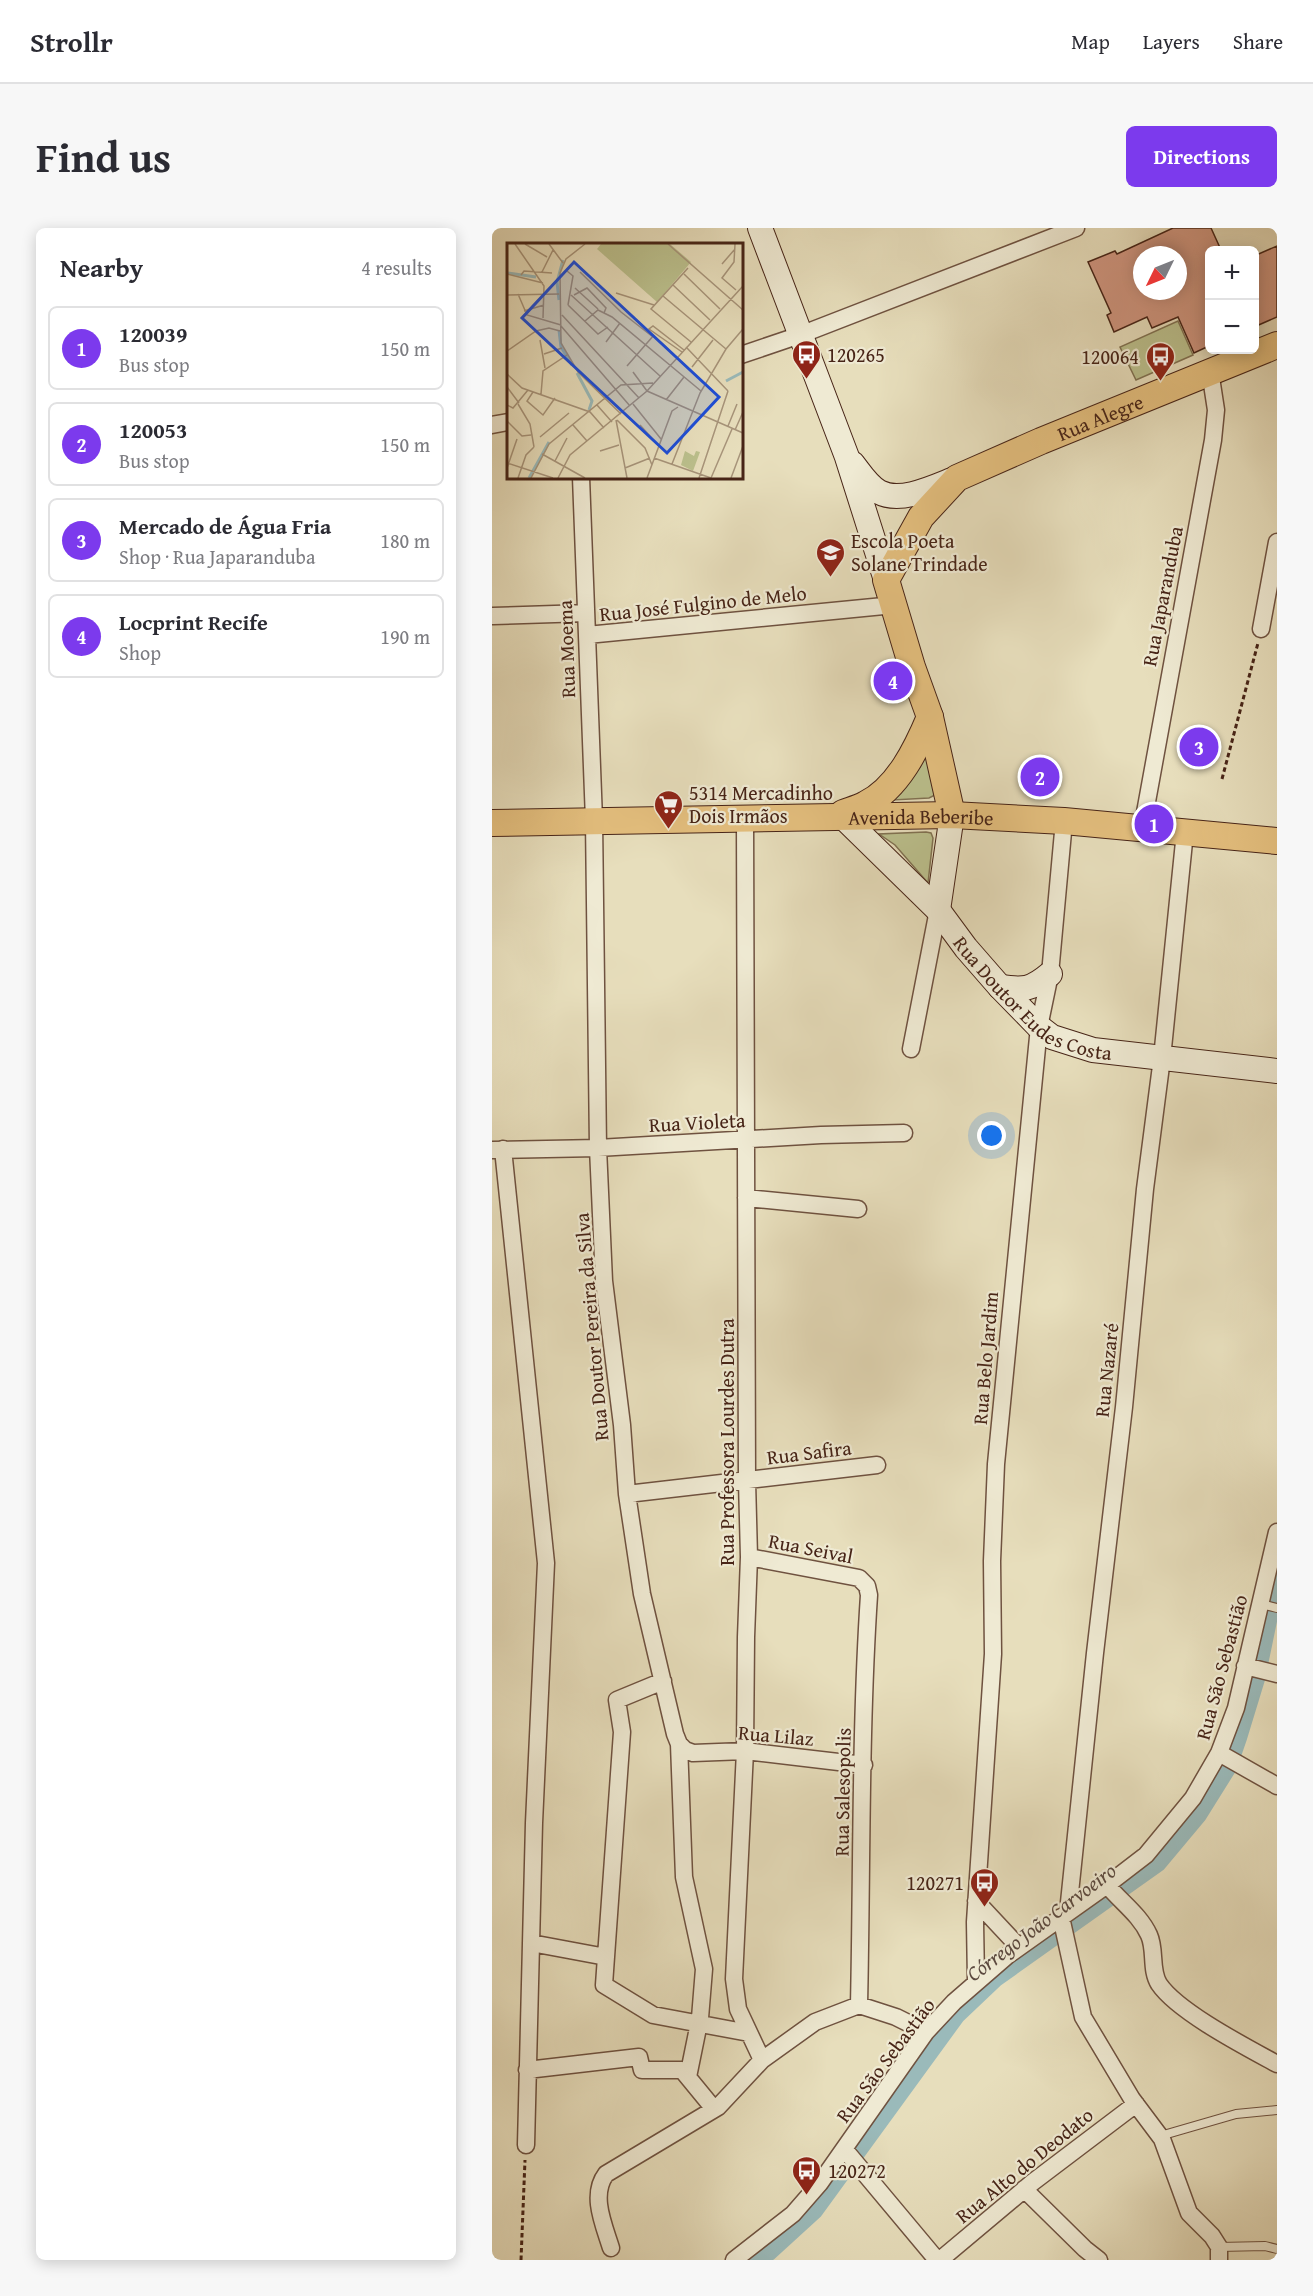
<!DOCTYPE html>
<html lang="en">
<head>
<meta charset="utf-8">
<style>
	:root { --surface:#fff; --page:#f7f7f7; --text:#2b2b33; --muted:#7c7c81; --line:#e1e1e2; --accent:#7c3aed }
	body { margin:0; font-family:"Gentium Book Plus",serif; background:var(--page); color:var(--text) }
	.controls { position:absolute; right:18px; top:18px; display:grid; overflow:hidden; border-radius:9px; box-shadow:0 3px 15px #0003 }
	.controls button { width:54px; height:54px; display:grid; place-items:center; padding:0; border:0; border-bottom:2px solid var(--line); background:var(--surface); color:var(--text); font:30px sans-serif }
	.compass { position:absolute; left:641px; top:18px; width:54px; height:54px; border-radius:50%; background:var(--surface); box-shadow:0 3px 15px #0003; rotate:227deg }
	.you { position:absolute; left:500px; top:908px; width:21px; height:21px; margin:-15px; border:4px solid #fff; border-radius:50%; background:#1a73e8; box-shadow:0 0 0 9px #1a73e833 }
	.badge { display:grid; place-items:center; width:39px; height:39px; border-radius:50%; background:var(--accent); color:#fff; font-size:20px; font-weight:700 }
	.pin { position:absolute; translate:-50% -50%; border:3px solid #fff; box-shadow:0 2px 6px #0006 }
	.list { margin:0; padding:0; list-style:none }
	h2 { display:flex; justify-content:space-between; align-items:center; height:78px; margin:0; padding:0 24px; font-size:26px }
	h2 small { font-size:20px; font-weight:400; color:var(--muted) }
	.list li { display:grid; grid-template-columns:39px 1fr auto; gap:18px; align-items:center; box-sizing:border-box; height:84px; margin:0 12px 12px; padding:0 12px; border:2px solid var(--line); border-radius:9px }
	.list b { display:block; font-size:22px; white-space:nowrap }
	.list p { margin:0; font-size:20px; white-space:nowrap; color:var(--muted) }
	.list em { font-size:20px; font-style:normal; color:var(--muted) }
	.map { position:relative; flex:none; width:785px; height:2032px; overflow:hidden; border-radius:9px }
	header { display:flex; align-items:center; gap:36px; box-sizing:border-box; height:84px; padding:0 30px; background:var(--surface); border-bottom:2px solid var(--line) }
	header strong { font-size:28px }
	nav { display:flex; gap:33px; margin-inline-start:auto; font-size:21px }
	.intro { display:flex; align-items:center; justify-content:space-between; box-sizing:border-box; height:144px; padding:0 36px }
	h1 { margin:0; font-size:42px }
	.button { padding:15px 27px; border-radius:9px; background:var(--accent); color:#fff; font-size:21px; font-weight:700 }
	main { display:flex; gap:36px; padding:0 36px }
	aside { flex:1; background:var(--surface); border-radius:9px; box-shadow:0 3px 15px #0003 }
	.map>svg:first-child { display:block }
</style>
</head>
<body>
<header>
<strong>Strollr</strong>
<nav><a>Map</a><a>Layers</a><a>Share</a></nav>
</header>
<div class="intro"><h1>Find us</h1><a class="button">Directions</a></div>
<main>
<aside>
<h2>Nearby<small>4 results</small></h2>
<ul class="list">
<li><span class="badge">1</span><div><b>120039</b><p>Bus stop</p></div><em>150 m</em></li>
<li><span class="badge">2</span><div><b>120053</b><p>Bus stop</p></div><em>150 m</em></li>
<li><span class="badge">3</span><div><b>Mercado de Água Fria</b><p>Shop · Rua Japaranduba</p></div><em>180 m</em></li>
<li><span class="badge">4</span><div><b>Locprint Recife</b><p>Shop</p></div><em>190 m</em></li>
</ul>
</aside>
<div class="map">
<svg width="785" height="2032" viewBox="0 0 785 2032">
	<rect width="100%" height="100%" fill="#e7debc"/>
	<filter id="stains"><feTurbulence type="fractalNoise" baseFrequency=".00333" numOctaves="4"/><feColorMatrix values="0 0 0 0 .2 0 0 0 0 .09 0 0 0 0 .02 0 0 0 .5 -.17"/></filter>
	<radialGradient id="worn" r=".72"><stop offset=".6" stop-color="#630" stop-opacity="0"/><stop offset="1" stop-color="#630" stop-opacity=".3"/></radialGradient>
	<!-- green -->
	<path fill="#bbc08d" stroke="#817252" stroke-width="1.5" d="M 686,93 L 701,127 L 644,152 L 628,119 Z
		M 437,521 L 445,566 L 437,570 L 401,572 L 428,539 Z
		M 434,604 L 439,605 L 441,610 L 436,655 L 403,617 L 387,606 Z"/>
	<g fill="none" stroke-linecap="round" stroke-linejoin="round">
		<!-- canal -->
		<path stroke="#9ababa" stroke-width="16" d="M 265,2032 L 277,2025 L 323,1983 L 465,1788 L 504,1751 L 666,1636 L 707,1587 L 737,1539 L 747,1510 L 765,1451 L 785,1354"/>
	</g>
	<!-- building -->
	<path fill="#cf957f" stroke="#472417" stroke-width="1.5" fill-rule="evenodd" d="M 681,0 L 719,0 L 729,22 L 717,22 L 717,118 L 702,125 L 686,89 L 660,100 L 655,89 L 622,104 L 615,87 L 619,85 L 596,34 L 623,23 L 625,26 ZM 650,27 L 686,27 L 686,63 L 650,63 Z
		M 785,18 L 785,89 L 762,99 L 762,28 Z"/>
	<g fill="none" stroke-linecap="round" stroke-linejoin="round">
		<defs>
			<path id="lane" d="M 769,1376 L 785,1380
				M 668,1908 L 744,1886 L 785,1882
				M 727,2019 L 773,2018 L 785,2021"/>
			<path id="street" d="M 249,127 L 308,107 L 584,0
				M 0,197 L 16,194
				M 89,249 L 102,592 L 106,920 L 112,1053 L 130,1197 L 135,1266 L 150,1366 L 183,1506 L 187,1516 L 193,1522 L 201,1525 L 253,1523 L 372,1537
				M 1,388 L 94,385
				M 769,401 L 785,314
				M 95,407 L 402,377
				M 253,590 L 255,1253 L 257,1329 L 254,1409 L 253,1523 L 242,1751 L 246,1781 L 270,1832
				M 650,601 L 721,212 L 724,182 L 718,143
				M 419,821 L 446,682
				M 11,921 L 54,1335 L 42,1595 L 34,1917
				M 0,922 L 106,920 L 329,907 L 412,905
				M 254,970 L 366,981
				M 135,1266 L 385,1237
				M 257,1329 L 367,1350 L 375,1358 L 377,1367 C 368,1503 370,1641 367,1777
				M 753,1438 L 785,1446
				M 171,1453 L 125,1472 L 130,1504 L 112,1757 L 161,1787 L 257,1805
				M 187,1516 L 192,1649 L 212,1741 L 208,1790 L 196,1849
				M 727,1525 L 785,1558
				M 615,1657 C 629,1674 648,1687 657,1707 C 664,1722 658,1742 667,1756 C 686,1784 754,1819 785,1836
				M 484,1673 L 527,1719
				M 576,1684 L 603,1425 L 632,1179 L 653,961 L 670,830 L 693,604
				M 569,1689 L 591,1789 L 640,1871 L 670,1911 L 697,1985 L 720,2008 L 727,2019 L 727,2032
				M 39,1715 L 114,1729
				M 484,1753 L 483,1694 L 501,1426 L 500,1333 L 504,1236 L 547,799 L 558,746 L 572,593
				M 35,1842 L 147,1829 L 150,1842 L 190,1842 L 222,1881
				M 353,1922 L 445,2032
				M 532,1961 L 593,2021 L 607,2032
				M 119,2020 C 112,1997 98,1967 114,1946 L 226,1879 L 270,1832 L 323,1794 L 367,1777 L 404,1789 L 434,1804
				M 242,2032 L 301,1986 L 328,1955 L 434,1804 L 462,1774 L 515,1728 L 615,1657 L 654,1627 L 701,1570 L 727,1525 L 744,1480 L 785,1304
				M 448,2032 L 541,1954 L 644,1876"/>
			<g id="secondary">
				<path d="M 268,0 L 355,229 L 394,352"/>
				<path d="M 361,236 C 368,245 376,258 387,264 C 409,276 444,258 465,250"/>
				<path id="s1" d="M 351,589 L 446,682 L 474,720 L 508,759 L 547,799 L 560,809 L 601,822 L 785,843"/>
				<path d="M 446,682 L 460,587"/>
				<path d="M 508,759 C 532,762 539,762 558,746"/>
			</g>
			<g id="primary">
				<path d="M 351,585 C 359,582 367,580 374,576 C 406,560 425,520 438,489"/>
				<path id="s2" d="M 460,587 L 438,489 L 420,439 L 394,352 L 429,289 L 465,250 L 549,213 L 785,117"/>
				<path id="s3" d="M 0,595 L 460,587 L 572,593 L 785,613"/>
			</g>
		</defs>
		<!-- lane casing -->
		<use href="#lane" stroke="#6f5240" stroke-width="10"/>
		<!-- street casing -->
		<use href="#street" stroke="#6f5240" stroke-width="19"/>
		<!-- secondary casing -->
		<use href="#secondary" stroke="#472417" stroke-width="26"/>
		<!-- primary casing -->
		<use href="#primary" stroke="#472417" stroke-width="28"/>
		<!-- path -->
		<path stroke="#472417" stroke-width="3" stroke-dasharray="4.5 3" stroke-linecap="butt" d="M 730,551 L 766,415
			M 29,2032 L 33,1932"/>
		<!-- lane -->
		<use href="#lane" stroke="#efead3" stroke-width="8"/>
		<!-- street -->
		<use href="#street" stroke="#efead3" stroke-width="16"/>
		<!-- secondary -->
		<use href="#secondary" stroke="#efead3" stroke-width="24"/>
		<!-- primary -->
		<use href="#primary" stroke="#e4bf7e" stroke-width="26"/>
	</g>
	<!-- icons -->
	<defs>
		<symbol id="bus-pin" viewBox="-11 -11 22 30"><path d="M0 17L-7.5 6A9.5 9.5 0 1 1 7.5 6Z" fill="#8f2418" stroke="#efead3"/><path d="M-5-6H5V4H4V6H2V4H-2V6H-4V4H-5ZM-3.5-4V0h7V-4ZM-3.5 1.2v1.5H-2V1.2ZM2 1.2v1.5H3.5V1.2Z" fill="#fff"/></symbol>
		<symbol id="school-pin" viewBox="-11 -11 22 30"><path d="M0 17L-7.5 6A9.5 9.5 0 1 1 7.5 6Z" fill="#8f2418" stroke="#efead3"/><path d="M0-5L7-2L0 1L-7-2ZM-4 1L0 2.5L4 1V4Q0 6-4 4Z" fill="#fff"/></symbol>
		<symbol id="supermarket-pin" viewBox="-11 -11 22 30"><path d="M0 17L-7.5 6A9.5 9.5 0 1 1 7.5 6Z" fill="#8f2418" stroke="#efead3"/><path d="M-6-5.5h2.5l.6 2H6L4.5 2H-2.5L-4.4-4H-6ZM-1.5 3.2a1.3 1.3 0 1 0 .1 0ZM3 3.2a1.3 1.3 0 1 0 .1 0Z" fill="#fff"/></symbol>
	</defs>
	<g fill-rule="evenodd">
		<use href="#bus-pin" x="298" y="110" width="33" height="45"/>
		<use href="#bus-pin" x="652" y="112" width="33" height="45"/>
		<use href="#school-pin" x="322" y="308" width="33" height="45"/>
		<use href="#supermarket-pin" x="160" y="560" width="33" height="45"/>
		<use href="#bus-pin" x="476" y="1638" width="33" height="45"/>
		<use href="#bus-pin" x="298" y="1926" width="33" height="45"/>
	</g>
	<g text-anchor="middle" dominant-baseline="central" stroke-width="4.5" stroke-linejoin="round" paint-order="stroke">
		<!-- poi labels -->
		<g font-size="20" fill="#472417" stroke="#efead3" text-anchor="start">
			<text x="335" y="126">120265</text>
			<text x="647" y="128" text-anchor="end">120064</text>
			<text x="359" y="312">Escola Poeta<tspan x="359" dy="23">Solane Trindade</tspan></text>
			<text x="197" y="564">5314 Mercadinho<tspan x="197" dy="23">Dois Irmãos</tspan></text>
			<text x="472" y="1654" text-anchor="end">120271</text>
			<text x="336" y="1942">120272</text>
		</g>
		<!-- street labels -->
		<g font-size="20" fill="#472417" stroke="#efead3">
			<text stroke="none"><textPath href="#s2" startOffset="525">Rua Alegre</textPath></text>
			<text transform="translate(670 368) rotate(-79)">Rua Japaranduba</text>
			<text transform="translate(211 375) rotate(-6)">Rua José Fulgino de Melo</text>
			<text transform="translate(74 421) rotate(-92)">Rua Moema</text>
			<text stroke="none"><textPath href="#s3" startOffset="429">Avenida Beberibe</textPath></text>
			<text stroke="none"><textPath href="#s1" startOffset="267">Rua Doutor Eudes Costa</textPath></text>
			<text transform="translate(205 894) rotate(-3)">Rua Violeta</text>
			<text transform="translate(99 1099) rotate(-95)">Rua Doutor Pereira da Silva</text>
			<text transform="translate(493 1130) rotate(-85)">Rua Belo Jardim</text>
			<text transform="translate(614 1142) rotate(-84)">Rua Nazaré</text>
			<text transform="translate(234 1214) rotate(-90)">Rua Professora Lourdes Dutra</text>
			<text transform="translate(317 1224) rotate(-7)">Rua Safira</text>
			<text transform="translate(319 1320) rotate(11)">Rua Seival</text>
			<text transform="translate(729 1439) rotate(-75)">Rua São Sebastião</text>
			<text transform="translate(284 1507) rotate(5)">Rua Lilaz</text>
			<text transform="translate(350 1564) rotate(-89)">Rua Salesopolis</text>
			<text transform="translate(393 1832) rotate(-53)">Rua São Sebastião</text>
			<text transform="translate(532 1937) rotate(-39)">Rua Alto do Deodato</text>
		</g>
		<!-- water labels -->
		<g font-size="21" font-style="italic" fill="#5c4a40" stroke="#efead3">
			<text transform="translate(549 1694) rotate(-37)">Córrego João Carvoeiro</text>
		</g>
	</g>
	<!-- overview -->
	<g transform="translate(15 15)">
		<rect width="236" height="236" fill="#e7debc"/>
		<path d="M 94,1 L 163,1 L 184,19 L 150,59 L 90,6 ZM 178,208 L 187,213 L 189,208 L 193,209 L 186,228 L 174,222 Z" fill="#bbc08d"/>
		<path fill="none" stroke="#9ababa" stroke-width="3" d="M 1,30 L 29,34M 52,57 L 50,39 L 56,17M 52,87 L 54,104 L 65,122M 70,130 L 85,158 L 82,167M 219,138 L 236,129M 22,235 L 42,199"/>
		<path fill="none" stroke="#a7947a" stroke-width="1.5" d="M 8,1 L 37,43 L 36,75M 18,1 L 40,14M 42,1 L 56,20M 78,1 L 59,16 L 53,30 L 54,100 L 71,129 L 114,171M 161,1 L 236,67M 228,1 L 227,19 L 215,35 L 229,47M 215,21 L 228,6M 181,25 L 144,66 L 184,99M 60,28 L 66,33 L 61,62M 35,29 L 46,7M 73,29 L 114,69 L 146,94M 0,31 L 36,40M 177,31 L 213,66M 14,32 L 17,28 L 45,30M 166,42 L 203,77M 68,45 L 91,66M 109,50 L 147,62M 11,51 L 20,72 L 54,82M 0,52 L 52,51M 64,52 L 153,133M 67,52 L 80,45 L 99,65 L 97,70M 156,53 L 219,106M 61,62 L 91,91 L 101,84M 17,68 L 37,62M 55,72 L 132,155M 78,78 L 91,67 L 105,74 L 194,148M 54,83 L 123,163M 33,97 L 38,125M 99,99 L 113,80M 179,104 L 221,148M 0,108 L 29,88 L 42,85 L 53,88M 175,109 L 142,86 L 146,83 L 177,107M 37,111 L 55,105M 120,123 L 147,92M 185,124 L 206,97M 126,129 L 140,148M 0,131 L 15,145 L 83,169 L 97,185M 0,144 L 12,160M 140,148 L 236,190M 26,149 L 20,158 L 36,172 L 48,155M 34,151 L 36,128 L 60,112M 159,157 L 177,134M 11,161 L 23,181 L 27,204M 126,161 L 154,196M 0,162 L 6,165 L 21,147M 90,162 L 105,179M 109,177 L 120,235M 110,177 L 138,205 L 145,222M 0,178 L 15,193 L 24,192M 66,182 L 80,198M 133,182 L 152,203M 221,183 L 230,161M 228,187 L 236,169M 33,194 L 62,170M 93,208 L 112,202M 35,211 L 78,235M 147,215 L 204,235M 48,218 L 60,195M 0,220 L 46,235M 165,221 L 193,150 L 219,106 L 236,86M 0,225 L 10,196M 118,225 L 143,215M 11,235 L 19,212 L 27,204M 24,235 L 42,201 L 114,142 L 146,140M 51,235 L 63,212 L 140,148 L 236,43M 140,235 L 165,168 L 171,164M 192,235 L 221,148M 204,235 L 225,186M 224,235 L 236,203"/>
		<path fill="#1d4ed8" fill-opacity="0.15" stroke="#1d4ed8" stroke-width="3" d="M 67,19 L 212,154 L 160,210 L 15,75 Z"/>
		<rect width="236" height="236" fill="none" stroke="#472417" stroke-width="3"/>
	</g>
	<rect width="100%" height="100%" filter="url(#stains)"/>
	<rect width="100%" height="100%" fill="url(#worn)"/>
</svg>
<div class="controls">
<button>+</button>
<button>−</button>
</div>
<svg class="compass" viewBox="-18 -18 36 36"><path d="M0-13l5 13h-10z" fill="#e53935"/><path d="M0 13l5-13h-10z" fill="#7c7c81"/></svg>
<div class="you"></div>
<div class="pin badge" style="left:662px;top:596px">1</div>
<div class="pin badge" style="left:548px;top:549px">2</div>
<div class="pin badge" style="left:707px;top:519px">3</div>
<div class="pin badge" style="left:401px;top:453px">4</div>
</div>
</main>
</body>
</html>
